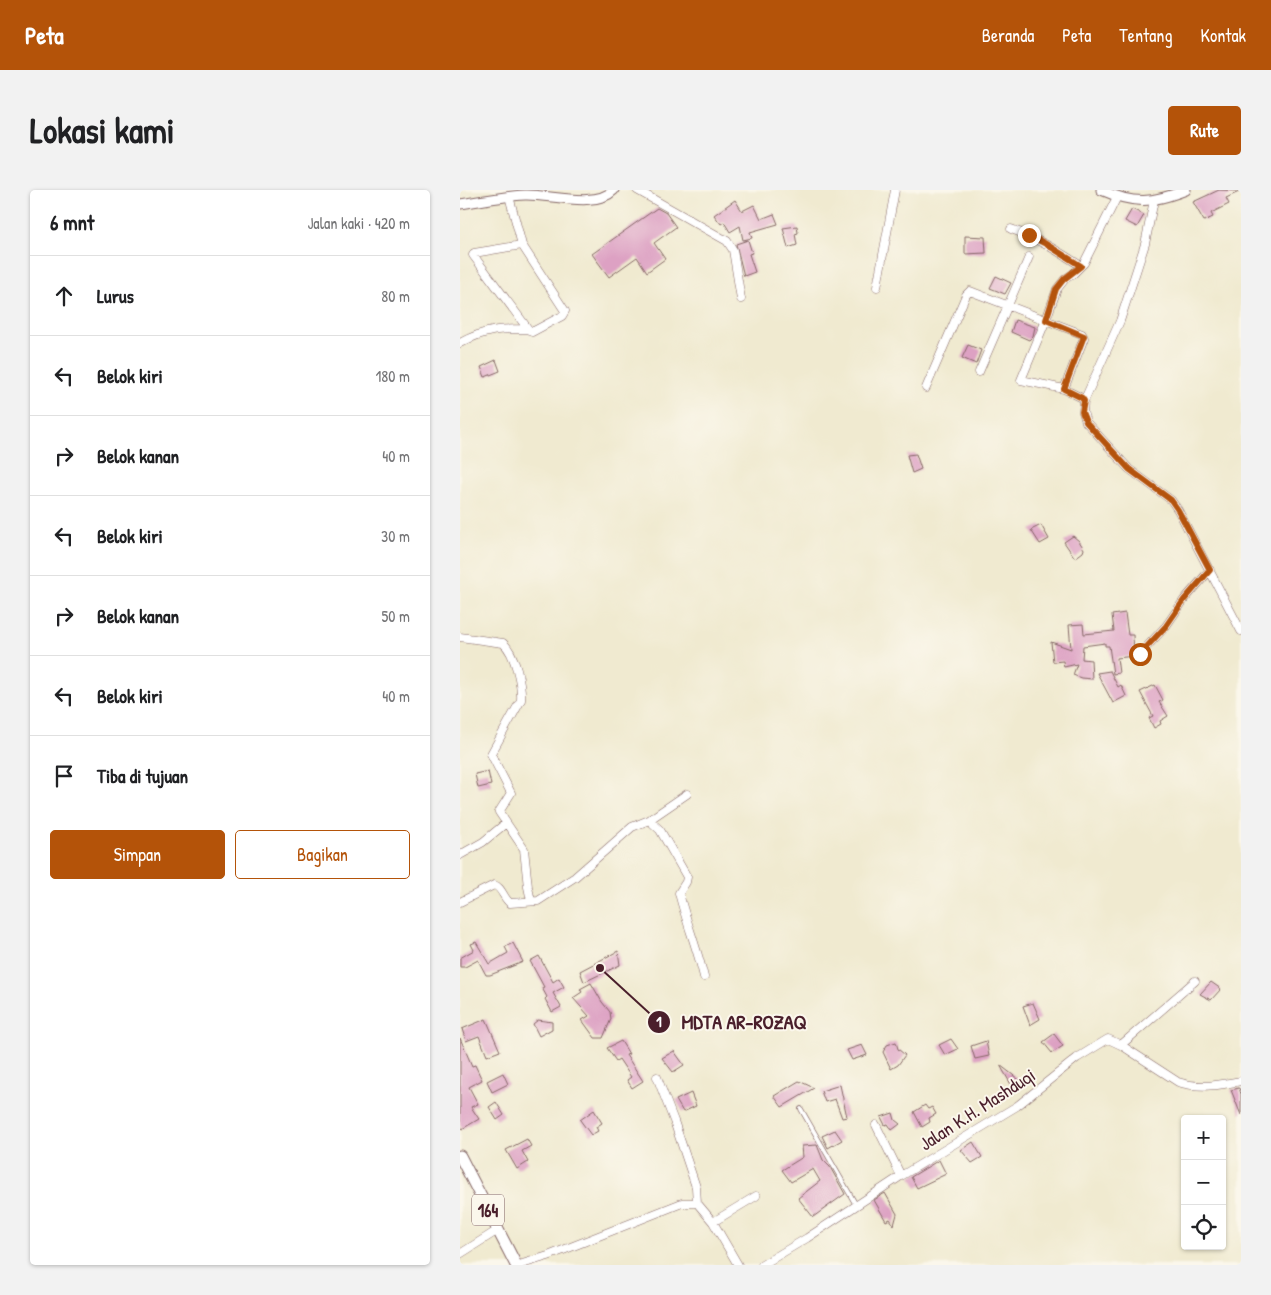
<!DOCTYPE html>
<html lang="id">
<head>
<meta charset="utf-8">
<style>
	:root { --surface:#fff; --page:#f2f2f2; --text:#202124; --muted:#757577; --line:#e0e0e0; --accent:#b45309 }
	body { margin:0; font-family:"Patrick Hand",sans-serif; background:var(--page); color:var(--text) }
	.controls { position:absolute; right:15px; bottom:15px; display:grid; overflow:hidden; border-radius:5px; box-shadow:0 1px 4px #0004 }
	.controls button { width:45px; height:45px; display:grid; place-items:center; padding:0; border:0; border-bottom:1px solid var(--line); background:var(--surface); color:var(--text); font:25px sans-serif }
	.stop { position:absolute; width:15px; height:15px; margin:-11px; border:4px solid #b45309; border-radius:50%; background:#fff }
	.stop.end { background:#b45309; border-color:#fff; box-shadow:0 1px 5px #0008 }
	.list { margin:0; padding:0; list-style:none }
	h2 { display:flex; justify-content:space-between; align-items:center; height:65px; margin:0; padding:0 20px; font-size:21px }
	h2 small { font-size:16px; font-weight:400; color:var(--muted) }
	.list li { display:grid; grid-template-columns:32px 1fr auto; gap:15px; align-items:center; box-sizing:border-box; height:80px; padding:0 20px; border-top:1px solid var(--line) }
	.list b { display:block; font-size:19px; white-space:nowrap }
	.list em { font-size:16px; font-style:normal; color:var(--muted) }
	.actions { display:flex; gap:10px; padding:15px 20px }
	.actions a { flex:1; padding:11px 0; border:1px solid var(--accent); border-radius:5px; text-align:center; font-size:18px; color:var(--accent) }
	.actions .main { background:var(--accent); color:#fff }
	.icon { flex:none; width:28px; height:28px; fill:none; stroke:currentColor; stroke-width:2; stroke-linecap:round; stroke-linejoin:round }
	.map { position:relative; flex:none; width:781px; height:1075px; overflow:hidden; border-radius:5px }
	header { display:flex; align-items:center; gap:30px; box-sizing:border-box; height:70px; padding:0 25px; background:var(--accent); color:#fff }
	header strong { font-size:24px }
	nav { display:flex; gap:28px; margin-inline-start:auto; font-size:18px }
	.intro { display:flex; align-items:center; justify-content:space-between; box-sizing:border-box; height:120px; padding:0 30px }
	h1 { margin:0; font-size:35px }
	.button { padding:12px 22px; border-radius:5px; background:var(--accent); color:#fff; font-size:18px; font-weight:700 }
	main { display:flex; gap:30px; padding:0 30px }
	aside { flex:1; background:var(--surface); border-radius:5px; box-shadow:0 1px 4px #0004 }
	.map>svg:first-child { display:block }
</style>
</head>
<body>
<header>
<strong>Peta</strong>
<nav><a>Beranda</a><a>Peta</a><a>Tentang</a><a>Kontak</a></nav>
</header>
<div class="intro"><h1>Lokasi kami</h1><a class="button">Rute</a></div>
<main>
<aside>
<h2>6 mnt<small>Jalan kaki · 420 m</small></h2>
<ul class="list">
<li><svg class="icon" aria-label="ahead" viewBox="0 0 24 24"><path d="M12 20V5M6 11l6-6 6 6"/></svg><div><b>Lurus</b></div><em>80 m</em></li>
<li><svg class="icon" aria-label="left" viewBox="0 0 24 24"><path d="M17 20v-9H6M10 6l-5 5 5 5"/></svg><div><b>Belok kiri</b></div><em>180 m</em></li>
<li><svg class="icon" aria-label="right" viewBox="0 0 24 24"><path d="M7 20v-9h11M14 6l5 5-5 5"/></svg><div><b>Belok kanan</b></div><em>40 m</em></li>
<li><svg class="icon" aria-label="left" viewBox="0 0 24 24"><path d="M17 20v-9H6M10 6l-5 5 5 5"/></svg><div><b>Belok kiri</b></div><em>30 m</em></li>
<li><svg class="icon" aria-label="right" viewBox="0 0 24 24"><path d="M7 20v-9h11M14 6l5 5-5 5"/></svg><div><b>Belok kanan</b></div><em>50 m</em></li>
<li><svg class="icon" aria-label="left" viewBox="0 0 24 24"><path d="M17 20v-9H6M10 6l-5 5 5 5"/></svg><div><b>Belok kiri</b></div><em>40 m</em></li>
<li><svg class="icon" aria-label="arrive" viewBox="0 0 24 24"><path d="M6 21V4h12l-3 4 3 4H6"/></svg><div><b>Tiba di tujuan</b></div></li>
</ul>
<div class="actions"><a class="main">Simpan</a><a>Bagikan</a></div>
</aside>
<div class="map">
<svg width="781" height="1075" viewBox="0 0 781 1075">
	<rect width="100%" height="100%" fill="#fbf7ec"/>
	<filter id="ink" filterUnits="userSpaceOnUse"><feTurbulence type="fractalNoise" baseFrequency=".02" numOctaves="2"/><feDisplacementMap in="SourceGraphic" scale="10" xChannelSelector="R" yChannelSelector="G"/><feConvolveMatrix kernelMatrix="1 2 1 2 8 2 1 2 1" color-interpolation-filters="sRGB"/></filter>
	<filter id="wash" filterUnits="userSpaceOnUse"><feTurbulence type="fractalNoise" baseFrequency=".0096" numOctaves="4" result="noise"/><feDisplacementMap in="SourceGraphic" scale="20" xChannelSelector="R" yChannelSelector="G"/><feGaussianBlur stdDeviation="1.12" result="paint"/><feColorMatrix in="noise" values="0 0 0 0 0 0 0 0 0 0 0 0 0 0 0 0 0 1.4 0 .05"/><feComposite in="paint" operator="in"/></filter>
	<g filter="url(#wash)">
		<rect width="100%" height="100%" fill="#f0ead0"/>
		<g id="blocks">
			<!-- building -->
			<path fill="#dda1c3" d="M 759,0 L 781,1 L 766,8 L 769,14 L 751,23 L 753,27 L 744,31 L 733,12 Z
				M 275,10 L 282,21 L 294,15 L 301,29 L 314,24 L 318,34 L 290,42 L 292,48 L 283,50 L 280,36 L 270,42 L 264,32 L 261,34 L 254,25 Z
				M 197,18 L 206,23 L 216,37 L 194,53 L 205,69 L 187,82 L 177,67 L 149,87 L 132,64 Z
				M 672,19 L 684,25 L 677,37 L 665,31 Z
				M 337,36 L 338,43 L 335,44 L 337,55 L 328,58 L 323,38 Z
				M 505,46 L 525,47 L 526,63 L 505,64 Z
				M 288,50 L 292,63 L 289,64 L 295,82 L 284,86 L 276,54 Z
				M 536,86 L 551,93 L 545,104 L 530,98 Z
				M 555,130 L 575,137 L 573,146 L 569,150 L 551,142 Z
				M 508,155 L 521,160 L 516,174 L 502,168 Z
				M 36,170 L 40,181 L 25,187 L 21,177 Z
				M 456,264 L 461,279 L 452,283 L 447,265 Z
				M 581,335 L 589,349 L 580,354 L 571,340 Z
				M 613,346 L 619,351 L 624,359 L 623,362 L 615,368 L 604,352 Z
				M 665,423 L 668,445 L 673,445 L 674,466 L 657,468 L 659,483 L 653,484 L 649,456 L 645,456 L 645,453 L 623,456 L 622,469 L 631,470 L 632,489 L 621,488 L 613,485 L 617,474 L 604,477 L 603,471 L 593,472 L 591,452 L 611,459 L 609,435 L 623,434 L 624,444 L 654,441 L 652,425 Z
				M 650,481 L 658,497 L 661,495 L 666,506 L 653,513 L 637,483 Z
				M 695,495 L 703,510 L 699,512 L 708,526 L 700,531 L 701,534 L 694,538 L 689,528 L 693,526 L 680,502 Z
				M 28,581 L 31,595 L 18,598 L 15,584 Z
				M 16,752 L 29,774 L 48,763 L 45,757 L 53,753 L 63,772 L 30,785 L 26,785 L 18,770 L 5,777 L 0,777 L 0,768 L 14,760 L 11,754 Z
				M 158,761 L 160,775 L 124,792 L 120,781 Z
				M 79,766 L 93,792 L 99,788 L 104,797 L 93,803 L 101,817 L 92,822 L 85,809 L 87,807 L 82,798 L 84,797 L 70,771 Z
				M 751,792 L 761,799 L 751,810 L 740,804 Z
				M 131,793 L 142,812 L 150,822 L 151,829 L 143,848 L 135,848 L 122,830 L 129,826 L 113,808 L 122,802 L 120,799 Z
				M 573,813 L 580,829 L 570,835 L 563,816 Z
				M 26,829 L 40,861 L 27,866 L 19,846 L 6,851 L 2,839 Z
				M 78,830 L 92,832 L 92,839 L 79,846 L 73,834 Z
				M 594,844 L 603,856 L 592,863 L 583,852 Z
				M 0,848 L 12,876 L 15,875 L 22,890 L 9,897 L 18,914 L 11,917 L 19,929 L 2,939 L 0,935 Z
				M 491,849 L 498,859 L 485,865 L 479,855 Z
				M 161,851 L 169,864 L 166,865 L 183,891 L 172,898 L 167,890 L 171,887 L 159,869 L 156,871 L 147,858 Z
				M 526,851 L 529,866 L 515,869 L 511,856 Z
				M 436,852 L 438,859 L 445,865 L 438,875 L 431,879 L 423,862 L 427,855 Z
				M 402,855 L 407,865 L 392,870 L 387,860 Z
				M 214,861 L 224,875 L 213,882 L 202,868 Z
				M 540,875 L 562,892 L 553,898 Z
				M 43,883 L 48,894 L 32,902 L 27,891 Z
				M 339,891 L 354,898 L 322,917 L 314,906 Z
				M 380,895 L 387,927 L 382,928 L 375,909 L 365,912 L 361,901 Z
				M 779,898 L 781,904 L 781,925 L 771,900 Z
				M 231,903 L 236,916 L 223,922 L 216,910 Z
				M 36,912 L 44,925 L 37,930 L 29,917 Z
				M 465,915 L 468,919 L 472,917 L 476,924 L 469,928 L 470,932 L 462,937 L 454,922 Z
				M 134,920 L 142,933 L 136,937 L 138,941 L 131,945 L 120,930 Z
				M 433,923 L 435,930 L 440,934 L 432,940 L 428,934 L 425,935 L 421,927 Z
				M 375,940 L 382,950 L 368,958 L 362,946 Z
				M 67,949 L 71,956 L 62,961 L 68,972 L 57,979 L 46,960 Z
				M 513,952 L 522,967 L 512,973 L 501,960 Z
				M 357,955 L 363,970 L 370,977 L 385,1004 L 353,1027 L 338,1008 L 360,991 L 353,979 L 331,992 L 322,980 L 343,967 L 342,956 Z
				M 479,970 L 486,984 L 457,998 L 451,987 Z
				M 425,1003 L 437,1024 L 434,1035 L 430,1029 L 426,1031 L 414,1010 Z"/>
		</g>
	</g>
	<g filter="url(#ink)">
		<use href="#blocks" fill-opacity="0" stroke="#846665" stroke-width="1"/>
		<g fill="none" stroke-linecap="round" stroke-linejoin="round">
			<defs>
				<path id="service" d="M 341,919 L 396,1015"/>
				<path id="minor" d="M 177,0 L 267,51 L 273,60 L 281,109
					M 49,6 L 62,55 L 105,121 L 102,126 L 72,142 L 68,139 L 13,65 L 14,63 L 62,55
					M 551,39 C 577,48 598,61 621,76
					M 417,97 L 435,0
					M 0,153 C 26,139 40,139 68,139
					M 519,182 L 569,67
					M 466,198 L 506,105 L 510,101 L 622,144 L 624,148 L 604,199 L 622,208 L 624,211 L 623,222 L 626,232 L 669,279 L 711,310 L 718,320 L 781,441
					M 604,199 L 561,190 L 586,130 L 597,99 L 605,89 L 613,84 L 624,73 L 657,7
					M 624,211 L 660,131 L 685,54 L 694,10
					M 0,447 L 43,453 C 55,463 62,495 61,510 L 31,564 L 51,603 L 39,622 L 64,659 L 68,697 L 71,711
					M 680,464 L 706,436 L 724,410 L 750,380
					M 189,630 L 227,604
					M 0,665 L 23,652 L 46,633
					M 0,712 L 34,695 C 42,697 43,708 50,713 L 78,711 L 115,687 L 172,637 L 189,630 L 200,640 L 227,687 L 226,692 L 219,703 C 226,731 237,758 244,787
					M 661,855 L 735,791
					M 197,887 L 214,931 L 236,997 L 237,1013
					M 416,935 L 441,986
					M 253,1032 L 296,1006
					M 0,1064 L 38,1040
					M 59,1075 L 88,1066 L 222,1013 L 237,1013 L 253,1032 L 278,1075
					M 302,1075 L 347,1048 L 441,986 L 557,916 L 617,868 L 648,849 L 661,855 L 718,892 C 739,899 760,895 781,891"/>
				<path id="tertiary" d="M 641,0 C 675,15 692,13 726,0
					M 0,14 C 21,11 43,6 65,5 C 90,4 135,19 154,0"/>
				<path id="primary" d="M 0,966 L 56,1075"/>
			</defs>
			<!-- service casing -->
			<use href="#service" stroke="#846665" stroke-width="5.5"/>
			<!-- minor casing -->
			<use href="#minor" stroke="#846665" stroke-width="9"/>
			<!-- tertiary casing -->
			<use href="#tertiary" stroke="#846665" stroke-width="11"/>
			<!-- primary casing -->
			<use href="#primary" stroke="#846665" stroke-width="13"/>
			<!-- service -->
			<use href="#service" stroke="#fff" stroke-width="4"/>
			<!-- minor -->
			<use href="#minor" stroke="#fff" stroke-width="8"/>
			<!-- tertiary -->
			<use href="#tertiary" stroke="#fff" stroke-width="9"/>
			<!-- primary -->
			<use href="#primary" stroke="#fff" stroke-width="11"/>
		</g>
	</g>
	<g fill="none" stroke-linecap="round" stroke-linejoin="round" filter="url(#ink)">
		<!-- route -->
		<path stroke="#b45309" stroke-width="6" d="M 569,45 L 586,54 L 621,76 L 604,89 L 596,99 L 586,130 L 624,146 L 604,199 L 622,208 L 624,211 L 622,222 L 626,232 L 669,279 L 711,310 L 718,320 L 750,380 L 724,410 L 706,436 L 680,464"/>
	</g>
	<g text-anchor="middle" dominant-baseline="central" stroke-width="4" stroke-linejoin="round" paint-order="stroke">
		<!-- shield labels -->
		<rect fill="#fbf7ec" stroke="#7f6065" stroke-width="1" x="12" y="1004.5" width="32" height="31" rx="4"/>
		<g font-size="18" font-weight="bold" fill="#4a1f2b">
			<text x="28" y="1020">164</text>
		</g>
		<!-- street labels -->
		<g font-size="19" fill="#4a1f2b" stroke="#fbf7ec">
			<text transform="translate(517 919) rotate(-33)">Jalan K.H. Mashduqi</text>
		</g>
	</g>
	<!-- callouts -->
	<path fill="none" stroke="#4a1f2b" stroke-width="2" d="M140 778L199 832"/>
	<g fill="#4a1f2b" stroke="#fbf7ec" stroke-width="2">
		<circle cx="140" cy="778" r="5"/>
		<circle cx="199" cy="832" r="12"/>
	</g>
	<g font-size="15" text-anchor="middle" font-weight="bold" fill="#fff">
		<text x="199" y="837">1</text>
	</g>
	<g font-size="20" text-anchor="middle" font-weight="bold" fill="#4a1f2b" stroke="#fbf7ec" stroke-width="4" stroke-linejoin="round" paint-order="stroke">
		<text x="284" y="839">MDTA AR-ROZAQ</text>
	</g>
</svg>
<div class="controls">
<button>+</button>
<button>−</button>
<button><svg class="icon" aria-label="locate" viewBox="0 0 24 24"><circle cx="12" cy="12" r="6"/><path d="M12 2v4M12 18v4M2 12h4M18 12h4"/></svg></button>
</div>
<div class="stop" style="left:680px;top:464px"></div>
<div class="stop end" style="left:569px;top:45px"></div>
</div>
</main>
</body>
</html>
